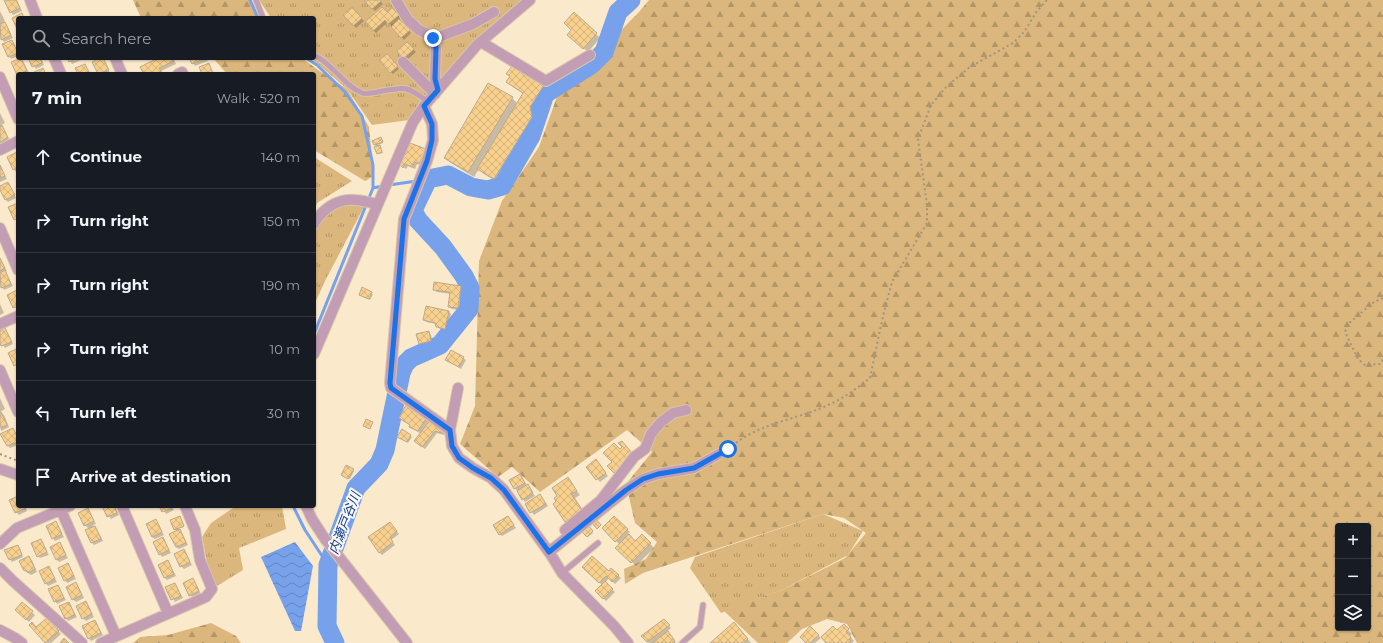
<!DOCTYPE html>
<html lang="en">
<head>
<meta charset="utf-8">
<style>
	:root { --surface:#171b24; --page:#242831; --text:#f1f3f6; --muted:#9ea1a6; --line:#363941 }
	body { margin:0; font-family:Montserrat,"Noto Sans JP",sans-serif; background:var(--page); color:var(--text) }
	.controls { position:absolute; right:12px; bottom:12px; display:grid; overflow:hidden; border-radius:4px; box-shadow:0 1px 3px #0004 }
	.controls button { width:36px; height:36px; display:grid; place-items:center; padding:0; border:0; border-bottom:1px solid var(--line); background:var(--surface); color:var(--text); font:20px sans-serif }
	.stop { position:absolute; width:12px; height:12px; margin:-9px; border:3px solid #1a73e8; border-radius:50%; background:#fff }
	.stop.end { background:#1a73e8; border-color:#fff; box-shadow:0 1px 4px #0008 }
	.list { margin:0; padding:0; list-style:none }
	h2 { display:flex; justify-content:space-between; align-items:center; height:52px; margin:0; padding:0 16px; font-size:17px }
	h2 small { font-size:13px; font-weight:400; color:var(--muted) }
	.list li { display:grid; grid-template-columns:26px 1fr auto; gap:12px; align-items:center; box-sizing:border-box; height:64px; padding:0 16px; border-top:1px solid var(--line) }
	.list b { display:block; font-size:15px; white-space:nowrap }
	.list em { font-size:13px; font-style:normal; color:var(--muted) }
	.icon { flex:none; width:22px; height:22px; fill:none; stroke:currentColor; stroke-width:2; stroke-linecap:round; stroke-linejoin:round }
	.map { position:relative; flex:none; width:1383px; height:643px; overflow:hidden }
	.search { position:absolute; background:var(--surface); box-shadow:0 1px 3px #0004; left:16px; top:16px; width:300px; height:44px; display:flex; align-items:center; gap:10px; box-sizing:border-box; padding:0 14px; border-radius:4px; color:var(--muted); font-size:15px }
	.panel { position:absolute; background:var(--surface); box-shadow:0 1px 3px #0004; left:16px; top:72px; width:300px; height:436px; border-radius:4px }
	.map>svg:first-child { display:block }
</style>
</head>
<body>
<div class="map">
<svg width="1383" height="643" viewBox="0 0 1383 643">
	<defs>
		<pattern id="grass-tufts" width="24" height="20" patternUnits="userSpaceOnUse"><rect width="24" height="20" fill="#dbb77d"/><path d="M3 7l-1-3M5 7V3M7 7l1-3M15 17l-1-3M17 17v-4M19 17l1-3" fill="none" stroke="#b39667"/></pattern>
		<pattern id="forest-firs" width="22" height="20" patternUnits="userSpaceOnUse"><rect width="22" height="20" fill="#dbb77d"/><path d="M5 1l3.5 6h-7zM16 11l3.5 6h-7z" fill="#b39667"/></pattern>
		<pattern id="water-waves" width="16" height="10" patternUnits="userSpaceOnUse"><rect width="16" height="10" fill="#77a1eb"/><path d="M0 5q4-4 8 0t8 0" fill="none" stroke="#6384bf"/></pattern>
		<pattern id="building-cross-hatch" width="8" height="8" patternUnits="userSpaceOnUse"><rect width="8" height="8" fill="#f8d08e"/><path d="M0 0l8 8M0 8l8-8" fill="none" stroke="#d6b37b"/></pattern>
	</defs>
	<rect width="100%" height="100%" fill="#fbe9cc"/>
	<!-- grass -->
	<path fill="url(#grass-tufts)" d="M 259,0 L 522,0 L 450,68 L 409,120 L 372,125 L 347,89 L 311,58 L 314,58 L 314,18 L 271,18 Z
		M 314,157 L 352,181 L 317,203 L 314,209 Z
		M 338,205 L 365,205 L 326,279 L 314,305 L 314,228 L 317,218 Z
		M 236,506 L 282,506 L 286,529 L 239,548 L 243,570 L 212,589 L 202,537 L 211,523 Z
		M 823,514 L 863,531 L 848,555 L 782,590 L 721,613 L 690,568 L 695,557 Z"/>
	<!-- forest -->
	<path fill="url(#forest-firs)" fill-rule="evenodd" d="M 133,0 L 249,0 L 261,18 L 141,18 Z
		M 649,0 L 1383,0 L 1383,643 L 857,643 L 847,624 L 827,619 L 802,629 L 787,643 L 758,643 L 724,611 L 782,590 L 845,558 L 866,533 L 844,518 L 823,514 L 643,573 L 625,584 L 624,569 L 646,559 L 657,542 L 635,523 L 626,484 L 652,452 L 627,430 L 540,492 L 512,467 L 498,477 L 460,444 L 475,406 L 479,261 L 502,201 L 539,147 L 558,94 L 639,12 ZM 1338,526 L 1368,526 L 1368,628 L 1338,628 Z
		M 213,58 L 302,58 L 318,70 L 347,89 L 369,127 L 374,176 L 365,181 L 314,150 L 314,74 L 227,74 Z
		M 211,623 L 236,636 L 241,643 L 133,643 L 140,637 L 168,635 Z"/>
	<!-- water -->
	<path fill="url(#water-waves)" d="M 295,542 L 313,566 L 301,631 L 295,631 L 261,557 Z"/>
	<!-- shadow -->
	<path fill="#0003" d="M 5,0 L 17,0 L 22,11 L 13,15 Z
		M 365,0 L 379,0 L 383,4 L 375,11 Z
		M 352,8 L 364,21 L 356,28 L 345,15 Z
		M 392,9 L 401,18 L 399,20 L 411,33 L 404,40 L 388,22 L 376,33 L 366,23 L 387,13 Z
		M 0,11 L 5,21 L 4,22 L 7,26 L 13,38 L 4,42 L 0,36 Z
		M 574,13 L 600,38 L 588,52 L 572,38 Z
		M 12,41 L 18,52 L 18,56 L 11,59 L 3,45 Z
		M 407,43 L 416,52 L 407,60 L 398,51 Z
		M 389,57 L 399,69 L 393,74 L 391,72 Z
		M 29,58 L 41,58 L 44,65 L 36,69 Z
		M 68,58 L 80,58 L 81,60 L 72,64 Z
		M 102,58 L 110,73 L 108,74 L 99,74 L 94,62 Z
		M 160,58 L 173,58 L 176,64 L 161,71 L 163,74 L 145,74 Z
		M 190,58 L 207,58 L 208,61 L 195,66 Z
		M 20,59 L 23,61 L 29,73 L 18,74 L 18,75 L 12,63 Z
		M 209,64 L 214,74 L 203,74 Z
		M 508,74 L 543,86 L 549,91 L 536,113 L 537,123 L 500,184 L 484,174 L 479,169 L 474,177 L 451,163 L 445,158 L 512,98 L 518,104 L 524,94 L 513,87 L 508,82 L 511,77 Z
		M 0,113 L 5,123 L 1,125 L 4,129 L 10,141 L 2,145 L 0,143 Z
		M 382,140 L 383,143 L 378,145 L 383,153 L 379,154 L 377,147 L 375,145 Z
		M 425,150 L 422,165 L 417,164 L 415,169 L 408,166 L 406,169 L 401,165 Z
		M 17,153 L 18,154 L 18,171 L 16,172 L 14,169 Z
		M 0,165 L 7,179 L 0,182 Z
		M 8,183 L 16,198 L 8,202 L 5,199 L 0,187 Z
		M 0,258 L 7,271 L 5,272 L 13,286 L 4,290 L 0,284 Z
		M 460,287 L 463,289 L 460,310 L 452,309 L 449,307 L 451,294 L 437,292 L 434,290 Z
		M 363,289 L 373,294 L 370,300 L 361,296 Z
		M 17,291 L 18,309 L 17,310 L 9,295 Z
		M 0,304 L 4,313 L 0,315 Z
		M 449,312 L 451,314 L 448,331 L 440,329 L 437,324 L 426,322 L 424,320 Z
		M 5,330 L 13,344 L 5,348 L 0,341 L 0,332 Z
		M 429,332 L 431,335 L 433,344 L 422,346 L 419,344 Z
		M 451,351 L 466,360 L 461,369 L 446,360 Z
		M 0,398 L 5,409 L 0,412 Z
		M 0,412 L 4,415 L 9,427 L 1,431 Z
		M 426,418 L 429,421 L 425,426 L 427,427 L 431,421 L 446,433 L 444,435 L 437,433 L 425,449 L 418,444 L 421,434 L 410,427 Z
		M 13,429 L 18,437 L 18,445 L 10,448 L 8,446 Z
		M 402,431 L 412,437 L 408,443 L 400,437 Z
		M 598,463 L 608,476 L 600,482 L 587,467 Z
		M 353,470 L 354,471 L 350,479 L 343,476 Z
		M 520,475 L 535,496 L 525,502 L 510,481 Z
		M 568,479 L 580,495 L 575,498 L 586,515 L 570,526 L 554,504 L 558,502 L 558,496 Z
		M 18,497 L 18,506 L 25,506 L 27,511 L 19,515 L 16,512 Z
		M 542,498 L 548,506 L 534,515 L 526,504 Z
		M 34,506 L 42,506 L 37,508 Z
		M 103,506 L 115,506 L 119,515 L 111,519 Z
		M 161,506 L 172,506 L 174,510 L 166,514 Z
		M 88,509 L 96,524 L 93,525 L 97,529 L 103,541 L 94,545 L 92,543 L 86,531 L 89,529 L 85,525 Z
		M 508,517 L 516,528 L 502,536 L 499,534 Z
		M 614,517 L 630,532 L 628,534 L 635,542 L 642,535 L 654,548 L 636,566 L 617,548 L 620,545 L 603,528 Z
		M 180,518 L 184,527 L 178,529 L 182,533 L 188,545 L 179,549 L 176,547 L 177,532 L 175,529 Z
		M 155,520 L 164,535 L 155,539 L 152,537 Z
		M 56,523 L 64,537 L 55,541 L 53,538 Z
		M 392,526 L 399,534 L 391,540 L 395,545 L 382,555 L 379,552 Z
		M 588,527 L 593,533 L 588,537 L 583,531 Z
		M 163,539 L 171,553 L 162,557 L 160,554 Z
		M 40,540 L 49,555 L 40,558 L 38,556 Z
		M 60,544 L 68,558 L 59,562 L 57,560 Z
		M 17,546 L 20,548 L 23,557 L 12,562 L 10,559 Z
		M 184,550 L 192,565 L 184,569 L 181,566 Z
		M 29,558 L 32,560 L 37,572 L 31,575 L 25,571 L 31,568 Z
		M 168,562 L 176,576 L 167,580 L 165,578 Z
		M 68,564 L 76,579 L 67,583 L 65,580 Z
		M 48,567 L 57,582 L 48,586 L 46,583 Z
		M 583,567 L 609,572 L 611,569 L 621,578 L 615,584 L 609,578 L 605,583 L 615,592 L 606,601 L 596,591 L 602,585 Z
		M 193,579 L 201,594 L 193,598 L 190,595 Z
		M 76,583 L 84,598 L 76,602 L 73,599 Z
		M 175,584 L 183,598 L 175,602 L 167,588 Z
		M 57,586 L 66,600 L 57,604 L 49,590 Z
		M 86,602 L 94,617 L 86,621 L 83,618 Z
		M 22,603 L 35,615 L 29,622 L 19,613 Z
		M 69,603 L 77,617 L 68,621 L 60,607 Z
		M 47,619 L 61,634 L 51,643 L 47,643 L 30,625 L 36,629 Z
		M 664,620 L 671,628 L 667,632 L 676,643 L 649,643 L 643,637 Z
		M 95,621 L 103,635 L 91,641 L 89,638 Z
		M 844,626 L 852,634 L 850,636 L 854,641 L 852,643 L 828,643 Z
		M 810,628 L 821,638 L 815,643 L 808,643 Z
		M 740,629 L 751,643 L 711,643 Z"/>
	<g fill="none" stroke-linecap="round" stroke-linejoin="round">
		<!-- stream -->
		<path stroke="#77a1eb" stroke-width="3" d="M 250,0 L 258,18
			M 306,58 L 317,65 L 345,92 L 362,116 L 373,165 L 373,188 L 383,186
			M 389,185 L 417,181
			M 314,334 L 373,188
			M 293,506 L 305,530 L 328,565"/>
		<!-- river -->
		<path stroke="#77a1eb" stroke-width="19" d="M 335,643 L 327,626 L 328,565 L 356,488 L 379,464 L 385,450 L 401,373 L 405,364 L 411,358 L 440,345 L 469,309 L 470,288 L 464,276 L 443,247 L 418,220 L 413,210 L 428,179 L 448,175 L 471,187 L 488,190 L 502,186 L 531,136 L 545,94 L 591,65 L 604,52 L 618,12 L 631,0"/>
	</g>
	<!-- building -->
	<path fill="url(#building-cross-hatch)" stroke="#bbaa8f" d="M 4,0 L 16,0 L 20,8 L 10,13 Z
		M 364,0 L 380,0 L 381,1 L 372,9 Z
		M 352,7 L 362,18 L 353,26 L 343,15 Z
		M 382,7 L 387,12 L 392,7 L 399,15 L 388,24 L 385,20 L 373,31 L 365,22 Z
		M 574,12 L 597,33 L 583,49 L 567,35 L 571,30 L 564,23 Z
		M 22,13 L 24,18 L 18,18 L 18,31 L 12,18 Z
		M 399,19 L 410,30 L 401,38 L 391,27 Z
		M 5,22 L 11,35 L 1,40 L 0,24 Z
		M 12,40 L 18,53 L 8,57 L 2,44 Z
		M 407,42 L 414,49 L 403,59 L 397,51 Z
		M 387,54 L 398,66 L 390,73 L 379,60 Z
		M 21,58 L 27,71 L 17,75 L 11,62 Z
		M 28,58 L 40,58 L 42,63 L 32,67 Z
		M 67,58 L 77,58 L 69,62 Z
		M 100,58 L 103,58 L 109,70 L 98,74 L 92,62 Z
		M 158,58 L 173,58 L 174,61 L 159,68 L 162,73 L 159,74 L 144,74 L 140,67 Z
		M 189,58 L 206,58 L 192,64 Z
		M 209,63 L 213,74 L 202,74 L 199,67 Z
		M 85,64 L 90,74 L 78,74 L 75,68 Z
		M 512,66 L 544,85 L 530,107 L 532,117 L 494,179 L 477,169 L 523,93 L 506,82 L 510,76 L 506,74 Z
		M 43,68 L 46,74 L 34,74 L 34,72 Z
		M 488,83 L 513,97 L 468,172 L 444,158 Z
		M 2,125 L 8,138 L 0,142 L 0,126 Z
		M 381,137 L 383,142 L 374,145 L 372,141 Z
		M 410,143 L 426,149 L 419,164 L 415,162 L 412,167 L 405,164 L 403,168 L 400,165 Z
		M 380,145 L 382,152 L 377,154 L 374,147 Z
		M 17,152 L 18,167 L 13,170 L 7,157 Z
		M 0,165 L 5,176 L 0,178 Z
		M 8,182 L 15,195 L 5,200 L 0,190 L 0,186 Z
		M 18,203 L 18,218 L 14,220 L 8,207 Z
		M 0,258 L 5,268 L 0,271 Z
		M 5,270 L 11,284 L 1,288 L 0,273 Z
		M 434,282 L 461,286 L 458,308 L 448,307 L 450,292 L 433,290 Z
		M 362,287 L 372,292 L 369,299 L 359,295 Z
		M 17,290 L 18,306 L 13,308 L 7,295 Z
		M 426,306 L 449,311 L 445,329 L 436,327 L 435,323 L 423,320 Z
		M 5,328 L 12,342 L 1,346 L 0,343 L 0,331 Z
		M 429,331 L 431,341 L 419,344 L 416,334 Z
		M 18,348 L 18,364 L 14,366 L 8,353 Z
		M 451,350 L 464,357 L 459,367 L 445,360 Z
		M 406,405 L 427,417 L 418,431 L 409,427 L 410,425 L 399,418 Z
		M 0,412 L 1,412 L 7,425 L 0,428 Z
		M 366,419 L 373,422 L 370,429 L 363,426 Z
		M 431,419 L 444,429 L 441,433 L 435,431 L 422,447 L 414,441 Z
		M 13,428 L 18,438 L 18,442 L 7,446 L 0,434 Z
		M 402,429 L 411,435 L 407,442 L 397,437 Z
		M 622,441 L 633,454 L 614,473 L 607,466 L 612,462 L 603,453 L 614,443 L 620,449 L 622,447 L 618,443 Z
		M 596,459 L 606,473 L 596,480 L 586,467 Z
		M 346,465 L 354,469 L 348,479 L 341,475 Z
		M 520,474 L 525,483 L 514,489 L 509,480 Z
		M 568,477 L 577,491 L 571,494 L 583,511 L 565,522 L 553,504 L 556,501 L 554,498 L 557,496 L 552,488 Z
		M 528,484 L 533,493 L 522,500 L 517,491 Z
		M 540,494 L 546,504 L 530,513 L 525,504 Z
		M 18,496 L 18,506 L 25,506 L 26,508 L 15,513 L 9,500 Z
		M 102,506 L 114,506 L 117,513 L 107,517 Z
		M 159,506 L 172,506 L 172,508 L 162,512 Z
		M 88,508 L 94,521 L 84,526 L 78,513 Z
		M 180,516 L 184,526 L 174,530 L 170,520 Z
		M 508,516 L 514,525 L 499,535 L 493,525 Z
		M 614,516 L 628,529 L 615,542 L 602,528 Z
		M 156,519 L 162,532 L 152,537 L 146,524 Z
		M 596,519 L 601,525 L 597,529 L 592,523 Z
		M 56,521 L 62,534 L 52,539 L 46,526 Z
		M 390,522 L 397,531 L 390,537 L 393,542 L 379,553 L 368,537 Z
		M 588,525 L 593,531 L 587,537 L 581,531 Z
		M 95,526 L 101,539 L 91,543 L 85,530 Z
		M 180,529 L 186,543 L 176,547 L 169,534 Z
		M 629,534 L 635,541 L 642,534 L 651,543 L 631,563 L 615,548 Z
		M 163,537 L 169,550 L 159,555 L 153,542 Z
		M 41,539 L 47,552 L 37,557 L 31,543 Z
		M 60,542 L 66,555 L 56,560 L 50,547 Z
		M 18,545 L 22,555 L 9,560 L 4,550 Z
		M 184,549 L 190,562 L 180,567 L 174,554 Z
		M 29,556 L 35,569 L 28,573 L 26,570 L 24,571 L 19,561 Z
		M 592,556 L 609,571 L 611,568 L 619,575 L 612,582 L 606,576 L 599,583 L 582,567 Z
		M 168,560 L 174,574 L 164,578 L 158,565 Z
		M 68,563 L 74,576 L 64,581 L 58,568 Z
		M 49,566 L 55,579 L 45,584 L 39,571 Z
		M 193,578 L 199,591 L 189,596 L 183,583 Z
		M 605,581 L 613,589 L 603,599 L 595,591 Z
		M 76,582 L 82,595 L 72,600 L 66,587 Z
		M 175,583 L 181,596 L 171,600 L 165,587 Z
		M 58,585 L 64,598 L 54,602 L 48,589 Z
		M 86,601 L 92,614 L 82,619 L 76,606 Z
		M 22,602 L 33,611 L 26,620 L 15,610 Z
		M 69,602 L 75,615 L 65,619 L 59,606 Z
		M 47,618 L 59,631 L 45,643 L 29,625 L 32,622 L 36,627 Z
		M 664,619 L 670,625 L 647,642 L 641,636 Z
		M 95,620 L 101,633 L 88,639 L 82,626 Z
		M 734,622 L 748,639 L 743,643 L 710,643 Z
		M 844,624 L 849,629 L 846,632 L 851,637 L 849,639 L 851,641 L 849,643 L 826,643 L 821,637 L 833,626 L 837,630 Z
		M 810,626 L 819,635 L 810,643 L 806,643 L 800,637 Z
		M 668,631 L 675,641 L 672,643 L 652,643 Z
		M 64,638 L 69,643 L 60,643 Z"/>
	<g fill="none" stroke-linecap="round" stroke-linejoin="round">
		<defs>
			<path id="service" d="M 256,0 L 263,18
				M 314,55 C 333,64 343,85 362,93 C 369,96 395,86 407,89 C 414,91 422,98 429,102
				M 562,573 L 598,543
				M 682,643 L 700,627 L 703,605"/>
			<path id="minor" d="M 30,0 L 37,18
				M 396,0 L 408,20 L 419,30 L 431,36 L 433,39 L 436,48 L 435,79 L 438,90
				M 433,39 L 473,24 L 494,12
				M 481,42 L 546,81 L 590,55
				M 54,58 L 61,74
				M 115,58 L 122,74
				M 403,62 L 435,94
				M 178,74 L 182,72 L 183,74
				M 0,77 L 18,119
				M 424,106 L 432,124 L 433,140 L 427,161 L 404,219 L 390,383 L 391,388 L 450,430
				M 0,150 L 18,141
				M 0,228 L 18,270
				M 0,324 L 18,316
				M 0,370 L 18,412
				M 458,388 L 450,430 L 452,446 L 459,458 L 473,468 L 491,478 L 504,490 L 551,555 L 562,573 L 615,627 L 628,643
				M 122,506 L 168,613
				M 61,510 L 116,636
				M 565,530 L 601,500 L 634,457 L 645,449 L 651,434 L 661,422 L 673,413 L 686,410
				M 0,544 L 17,528 L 70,506
				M 549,552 L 626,490 L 643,479 L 658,474 L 694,468 L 728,449
				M 0,568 L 13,581 L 82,643
				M 0,630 L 15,638 L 22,643
				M 101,643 L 206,597 L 212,589 L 200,560 L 195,530 L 185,506"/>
			<path id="tertiary" d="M 314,224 C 322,209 338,198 355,200 C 362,200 370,203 377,204
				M 314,354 L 413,122 L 424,106 L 477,45 L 530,0
				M 0,469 L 18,475
				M 306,506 L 312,519 L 325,539 L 407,643"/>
		</defs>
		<!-- service casing -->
		<use href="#service" stroke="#d6c6ac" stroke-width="7"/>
		<!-- minor casing -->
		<use href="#minor" stroke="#d6c6ac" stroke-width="12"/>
		<!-- tertiary casing -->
		<use href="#tertiary" stroke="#d6c6ac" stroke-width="12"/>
		<!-- path -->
		<path stroke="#a1947f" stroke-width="2" stroke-dasharray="2 3" stroke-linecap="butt" d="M 1383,298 L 1374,302 L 1348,324 L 1345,332 L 1358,359 L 1365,365 L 1380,364 L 1383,359
			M 736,443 C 764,422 795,420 826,406 C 843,399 857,388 870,378 L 883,316 L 892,282 L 927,223 L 927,205 L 918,139 L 931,105 L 947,86 L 970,67 L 1013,43 L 1024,32 L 1037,11 L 1047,0
			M 0,454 L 18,461"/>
		<!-- service -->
		<use href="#service" stroke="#c29db3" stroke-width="5"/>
		<!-- minor -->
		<use href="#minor" stroke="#c29db3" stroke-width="10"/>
		<!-- tertiary -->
		<use href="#tertiary" stroke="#c29db3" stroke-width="10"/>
	</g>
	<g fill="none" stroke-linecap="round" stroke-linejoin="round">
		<!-- route -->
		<path stroke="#1a73e8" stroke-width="5" d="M 433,38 L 436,48 L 435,79 L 438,90 L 424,106 L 432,124 L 432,140 L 427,161 L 404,219 L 390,383 L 391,388 L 450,430 L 452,446 L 459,458 L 473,468 L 491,478 L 504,490 L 549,552 L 626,490 L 643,479 L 658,474 L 694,468 L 728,449"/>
	</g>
	<g text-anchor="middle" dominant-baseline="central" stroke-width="4" stroke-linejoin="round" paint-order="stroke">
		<!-- water labels -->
		<g font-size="13" font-style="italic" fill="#0c3a8f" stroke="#fcf8f3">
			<text transform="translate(344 523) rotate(-69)">内瀬戸谷川</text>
		</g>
	</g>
</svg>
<div class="controls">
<button>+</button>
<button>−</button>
<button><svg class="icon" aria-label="layers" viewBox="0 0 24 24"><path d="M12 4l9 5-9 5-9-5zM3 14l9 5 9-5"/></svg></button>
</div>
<div class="stop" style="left:728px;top:449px"></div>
<div class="stop end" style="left:433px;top:38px"></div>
<div class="search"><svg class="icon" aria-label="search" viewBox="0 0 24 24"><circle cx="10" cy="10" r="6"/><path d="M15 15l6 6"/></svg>Search here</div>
<section class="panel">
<h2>7 min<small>Walk · 520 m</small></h2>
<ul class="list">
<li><svg class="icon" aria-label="ahead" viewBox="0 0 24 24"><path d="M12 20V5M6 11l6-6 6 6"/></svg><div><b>Continue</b></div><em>140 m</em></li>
<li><svg class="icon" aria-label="right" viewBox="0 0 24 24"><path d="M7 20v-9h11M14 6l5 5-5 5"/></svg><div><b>Turn right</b></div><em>150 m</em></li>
<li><svg class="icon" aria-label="right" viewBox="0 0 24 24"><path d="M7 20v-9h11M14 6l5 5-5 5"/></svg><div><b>Turn right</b></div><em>190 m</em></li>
<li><svg class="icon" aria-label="right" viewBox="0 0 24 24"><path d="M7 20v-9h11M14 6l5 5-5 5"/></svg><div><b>Turn right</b></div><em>10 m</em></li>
<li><svg class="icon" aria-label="left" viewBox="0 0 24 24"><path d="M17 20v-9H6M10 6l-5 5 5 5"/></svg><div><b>Turn left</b></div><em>30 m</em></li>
<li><svg class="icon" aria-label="arrive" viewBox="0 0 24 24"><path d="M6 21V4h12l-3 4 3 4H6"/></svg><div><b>Arrive at destination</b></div></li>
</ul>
</section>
</div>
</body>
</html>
